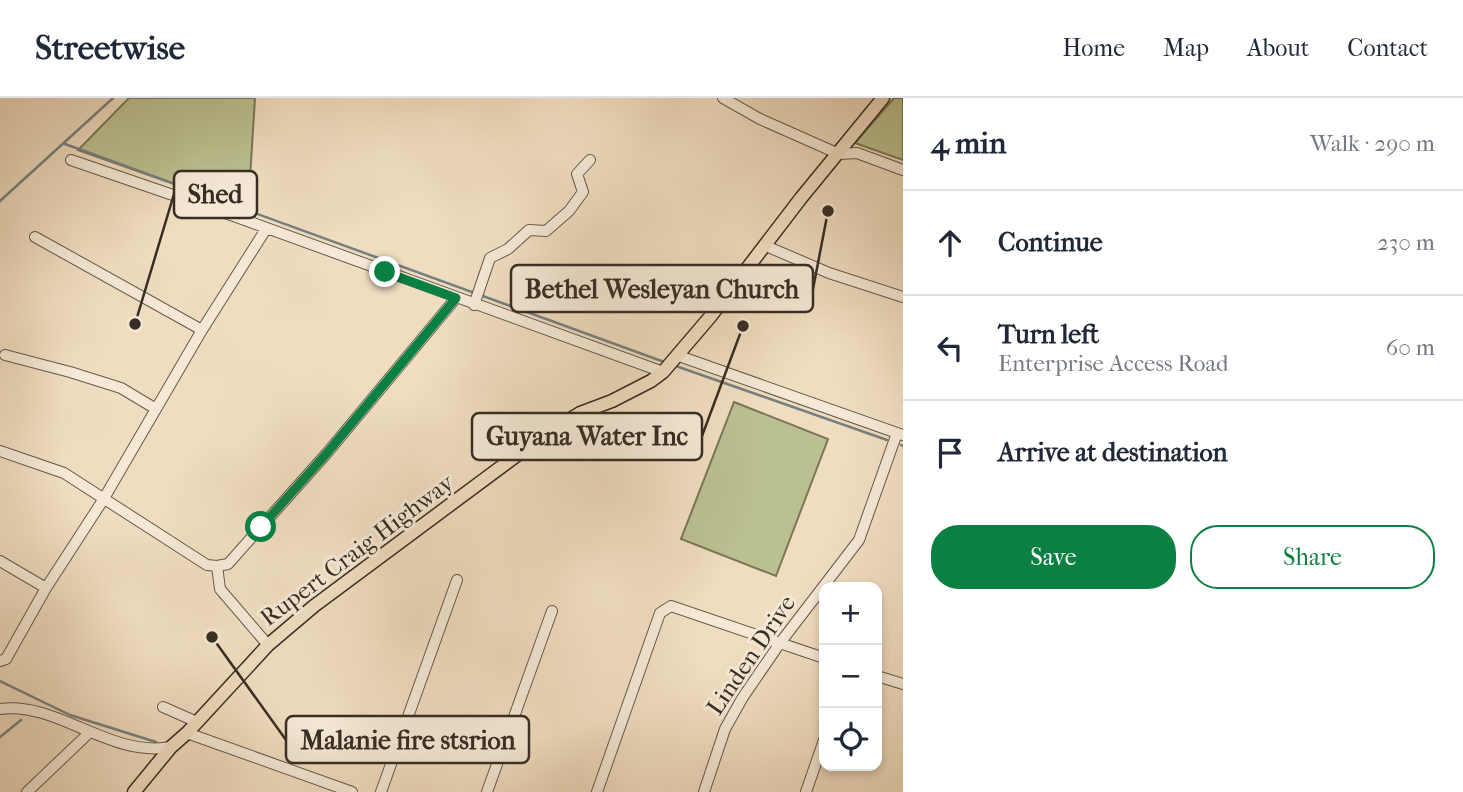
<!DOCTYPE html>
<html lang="en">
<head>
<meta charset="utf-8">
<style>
	:root { --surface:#fff; --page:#f2f2f3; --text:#1f2937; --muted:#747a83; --line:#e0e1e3; --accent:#0b8043 }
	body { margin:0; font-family:"IM FELL French Canon",serif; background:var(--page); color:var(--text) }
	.controls { position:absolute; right:21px; bottom:21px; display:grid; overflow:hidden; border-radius:14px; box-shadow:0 4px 10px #0003 }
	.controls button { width:63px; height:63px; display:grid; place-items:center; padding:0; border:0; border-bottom:2px solid var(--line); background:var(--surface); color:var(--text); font:35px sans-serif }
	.stop { position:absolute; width:21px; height:21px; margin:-16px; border:5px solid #0b8043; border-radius:50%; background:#fff }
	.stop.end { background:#0b8043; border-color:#fff; box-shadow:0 2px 7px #0008 }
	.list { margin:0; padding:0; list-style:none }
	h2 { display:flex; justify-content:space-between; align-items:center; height:91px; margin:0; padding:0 28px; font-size:30px }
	h2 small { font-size:23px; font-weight:400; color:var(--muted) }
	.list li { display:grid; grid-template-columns:46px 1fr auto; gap:21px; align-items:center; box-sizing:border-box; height:105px; padding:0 28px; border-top:2px solid var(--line) }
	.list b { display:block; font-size:26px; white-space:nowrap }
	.list p { margin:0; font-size:23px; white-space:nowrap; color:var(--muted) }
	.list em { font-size:23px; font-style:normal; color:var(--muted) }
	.actions { display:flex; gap:14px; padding:21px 28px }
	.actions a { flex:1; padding:16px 0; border:2px solid var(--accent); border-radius:28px; text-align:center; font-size:24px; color:var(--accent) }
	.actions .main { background:var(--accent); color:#fff }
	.icon { flex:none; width:38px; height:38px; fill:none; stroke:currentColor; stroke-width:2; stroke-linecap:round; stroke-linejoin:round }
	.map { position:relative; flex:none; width:903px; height:694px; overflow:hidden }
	header { display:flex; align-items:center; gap:42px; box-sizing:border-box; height:98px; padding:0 35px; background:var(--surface); border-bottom:2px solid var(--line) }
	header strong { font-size:33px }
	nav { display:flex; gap:38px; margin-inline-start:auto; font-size:24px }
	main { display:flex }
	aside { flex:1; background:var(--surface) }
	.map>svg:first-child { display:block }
</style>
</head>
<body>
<header>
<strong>Streetwise</strong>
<nav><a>Home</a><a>Map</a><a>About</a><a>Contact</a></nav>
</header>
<main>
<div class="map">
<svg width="903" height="694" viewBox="0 0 903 694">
	<rect width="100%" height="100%" fill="#f0ddc0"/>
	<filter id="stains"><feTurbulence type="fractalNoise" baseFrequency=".00286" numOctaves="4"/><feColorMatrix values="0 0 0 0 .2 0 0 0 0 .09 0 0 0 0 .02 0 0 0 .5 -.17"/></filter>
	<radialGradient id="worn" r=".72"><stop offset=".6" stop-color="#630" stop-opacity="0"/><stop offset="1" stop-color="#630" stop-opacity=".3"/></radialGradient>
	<!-- green -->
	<path fill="#bbc091" stroke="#79765a" stroke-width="2" d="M 129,0 L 255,0 L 248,112 L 78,52 Z
		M 894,0 L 903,0 L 903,62 L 855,45 Z
		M 734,304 L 828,341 L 776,478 L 681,441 Z"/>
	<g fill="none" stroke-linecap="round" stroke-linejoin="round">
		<!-- stream -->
		<path stroke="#778080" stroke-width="2.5" d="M 65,46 L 667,265
			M 0,103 L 113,0
			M 673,267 L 887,342
			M 901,347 L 903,348
			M 0,583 L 70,617 L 156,644
			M 0,639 L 21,622"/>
		<defs>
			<path id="minor" d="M 723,0 L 760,21 L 839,56 L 857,55 L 903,72
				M 71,62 L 231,117 L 663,274
				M 35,139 L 202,232
				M 766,148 L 829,175 L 903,199
				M 474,207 L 490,160 L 508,151 L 529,132 L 546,133 L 569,113 L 583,94 L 577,76 L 590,62
				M 5,257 L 70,274 L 121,290 L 156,311
				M 679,258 L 903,337
				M 0,353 L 64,375 L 207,467 L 217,468 L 228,466 L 327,355 L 456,200
				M 0,463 L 46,490
				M 217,468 L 220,491 L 268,547
				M 0,563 L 6,561 L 46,490 L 103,402 L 202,232 L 266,131
				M 877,578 L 903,586
				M 163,609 L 197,624
				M 0,611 C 58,603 109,660 171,649
				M 187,635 L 352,694
				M 27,694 L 89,635
				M 381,694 L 457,482
				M 487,694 L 552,513
				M 597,694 L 660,515 L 671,508 L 824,560
				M 704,694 L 725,631 L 743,599 L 780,545 L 859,442 L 897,335
				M 806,694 L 824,642"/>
			<path id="major" d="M 134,694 L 171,649 L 187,635 L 268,547 L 314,508 L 540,340 L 580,315 L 612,303 L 651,283 L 663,274 L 710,219 L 801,100 L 883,0"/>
		</defs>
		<!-- minor casing -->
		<use href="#minor" stroke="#65594b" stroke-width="12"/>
		<!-- major casing -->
		<use href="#major" stroke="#372d24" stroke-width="15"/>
		<!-- minor -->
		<use href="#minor" stroke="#f5e9d6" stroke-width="10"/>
		<!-- major -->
		<use href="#major" stroke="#f0ddc0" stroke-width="12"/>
	</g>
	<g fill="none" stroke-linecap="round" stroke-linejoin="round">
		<!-- route -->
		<path stroke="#0b8043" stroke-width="9" d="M 261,429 L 327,355 L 456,200 L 385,174"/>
	</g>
	<g text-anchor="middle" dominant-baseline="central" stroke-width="6" stroke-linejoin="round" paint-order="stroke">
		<!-- street labels -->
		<g font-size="24" fill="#372d24" stroke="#f5e9d6">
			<text transform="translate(357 452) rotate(-37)">Rupert Craig Highway</text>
			<text transform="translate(751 557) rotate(-56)">Linden Drive</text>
		</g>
	</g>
	<!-- callouts -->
	<path fill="none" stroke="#372d24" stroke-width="2.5" d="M135 226L174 96M828 113L813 191M743 228L702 338M212 539L286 642"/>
	<g fill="#372d24" stroke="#f5e9d6" stroke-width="2.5">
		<circle cx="135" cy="226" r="7"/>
		<circle cx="828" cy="113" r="7"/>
		<circle cx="743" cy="228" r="7"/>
		<circle cx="212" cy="539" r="7"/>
	</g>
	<g fill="#f5e9d6" stroke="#372d24" stroke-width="2.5">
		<rect x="174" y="73" width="83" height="47" rx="7"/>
		<rect x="511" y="167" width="302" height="47" rx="7"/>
		<rect x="472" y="315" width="230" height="47" rx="7"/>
		<rect x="286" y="618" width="243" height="47" rx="7"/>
	</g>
	<g font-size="26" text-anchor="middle" font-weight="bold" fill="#372d24">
		<text x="215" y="105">Shed</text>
		<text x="662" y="200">Bethel Wesleyan Church</text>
		<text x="587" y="347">Guyana Water Inc</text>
		<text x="408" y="651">Malanie fire stsrion</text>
	</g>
	<rect width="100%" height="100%" filter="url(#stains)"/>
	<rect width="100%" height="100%" fill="url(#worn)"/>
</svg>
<div class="controls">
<button>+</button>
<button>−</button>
<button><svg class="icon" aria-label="locate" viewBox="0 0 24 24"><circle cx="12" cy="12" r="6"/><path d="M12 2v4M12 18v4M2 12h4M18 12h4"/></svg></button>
</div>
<div class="stop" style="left:261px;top:429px"></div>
<div class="stop end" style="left:385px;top:174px"></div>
</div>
<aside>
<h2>4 min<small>Walk · 290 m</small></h2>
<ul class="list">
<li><svg class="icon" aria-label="ahead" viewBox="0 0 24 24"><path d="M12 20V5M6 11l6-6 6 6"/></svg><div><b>Continue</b></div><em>230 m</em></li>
<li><svg class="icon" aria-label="left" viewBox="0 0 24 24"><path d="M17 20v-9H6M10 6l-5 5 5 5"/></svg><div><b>Turn left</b><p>Enterprise Access Road</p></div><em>60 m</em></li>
<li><svg class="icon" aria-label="arrive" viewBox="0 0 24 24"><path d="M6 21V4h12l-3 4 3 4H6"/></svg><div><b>Arrive at destination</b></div></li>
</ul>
<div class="actions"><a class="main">Save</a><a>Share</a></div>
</aside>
</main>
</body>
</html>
